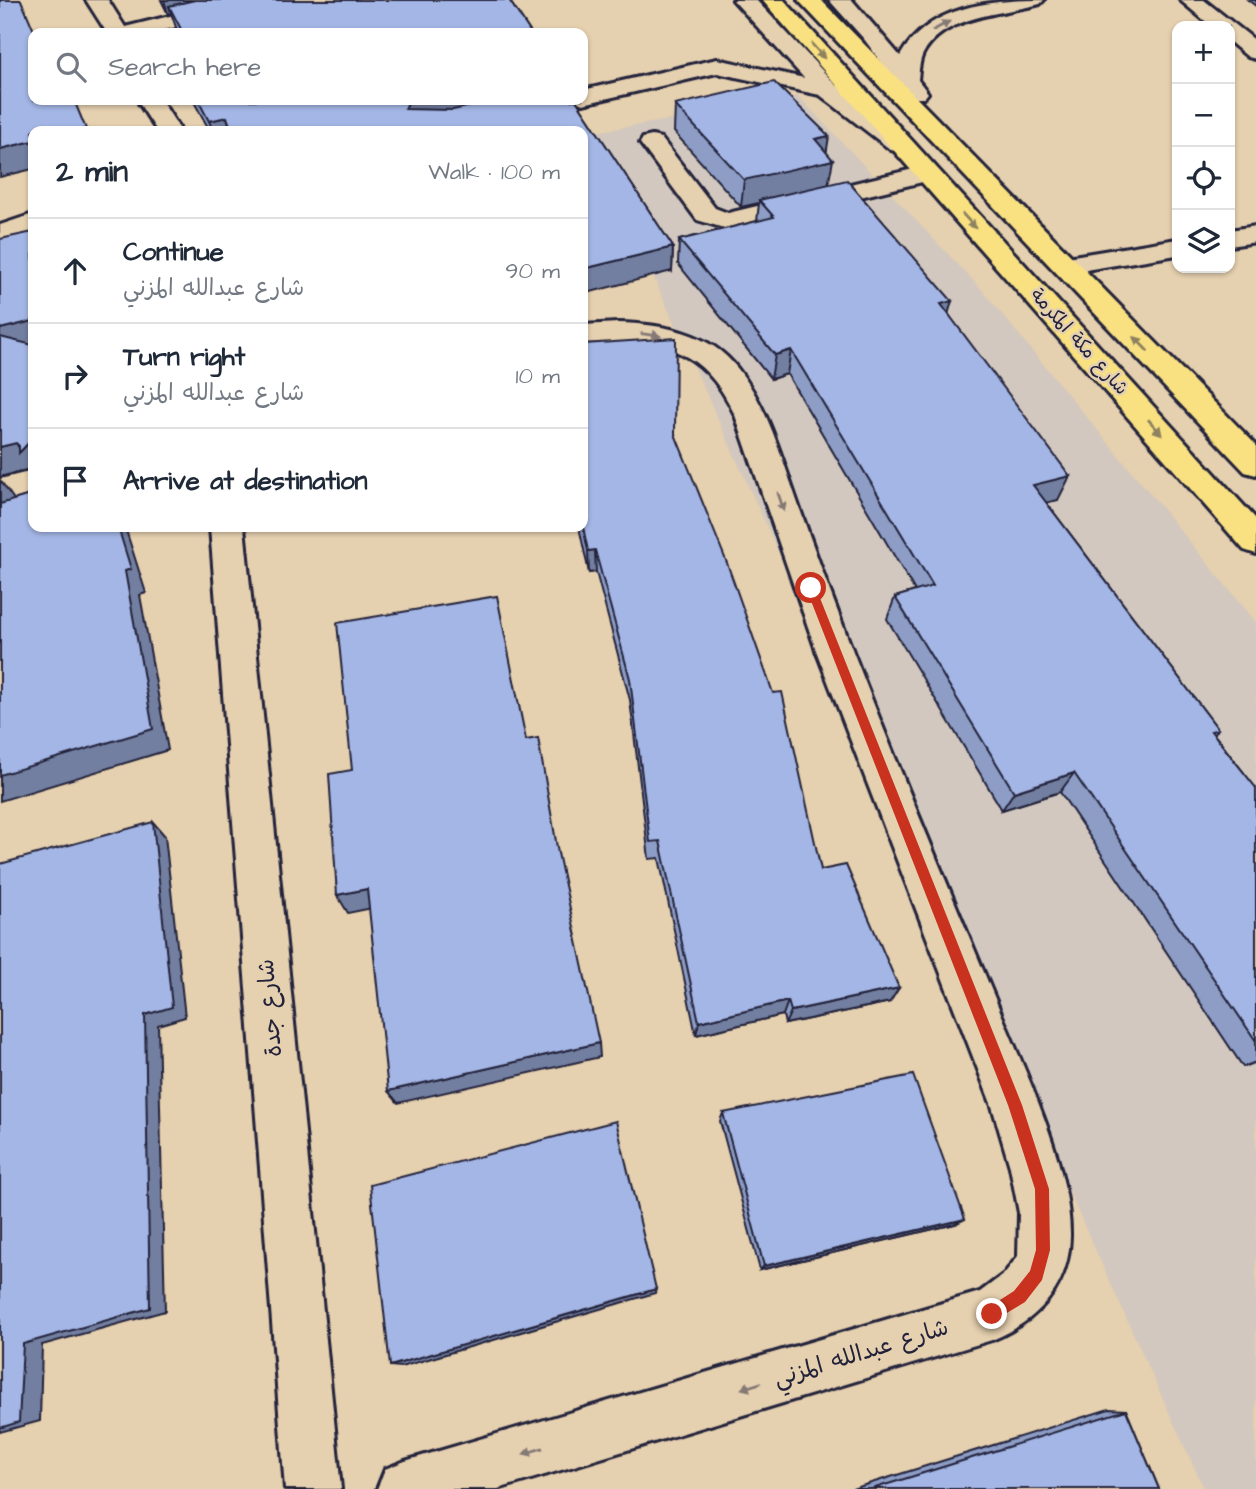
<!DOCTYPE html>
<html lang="en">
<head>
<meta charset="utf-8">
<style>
	:root { --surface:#fff; --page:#f6f6f7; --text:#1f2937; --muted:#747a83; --line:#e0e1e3 }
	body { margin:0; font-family:"Architects Daughter","Playpen Sans Arabic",sans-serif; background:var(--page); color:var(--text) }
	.controls { position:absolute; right:21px; top:21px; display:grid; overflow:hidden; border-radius:14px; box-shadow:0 2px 5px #0004 }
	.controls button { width:63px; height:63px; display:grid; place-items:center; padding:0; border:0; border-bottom:2px solid var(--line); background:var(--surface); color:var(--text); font:35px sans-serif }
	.stop { position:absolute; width:21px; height:21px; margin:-16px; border:5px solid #c8321e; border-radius:50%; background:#fff }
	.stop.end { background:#c8321e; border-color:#fff; box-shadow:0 2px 7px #0008 }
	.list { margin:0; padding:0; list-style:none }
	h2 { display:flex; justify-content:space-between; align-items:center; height:91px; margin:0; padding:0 28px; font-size:30px }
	h2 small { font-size:23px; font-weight:400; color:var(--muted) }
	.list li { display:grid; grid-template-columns:46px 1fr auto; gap:21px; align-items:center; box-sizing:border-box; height:105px; padding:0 28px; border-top:2px solid var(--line) }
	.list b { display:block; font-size:26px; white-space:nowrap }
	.list p { margin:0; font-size:23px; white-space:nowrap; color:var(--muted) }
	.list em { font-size:23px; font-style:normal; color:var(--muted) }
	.icon { flex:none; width:38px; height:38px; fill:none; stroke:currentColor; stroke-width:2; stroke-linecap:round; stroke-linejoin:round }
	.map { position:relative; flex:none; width:1256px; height:1489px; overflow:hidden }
	.search { position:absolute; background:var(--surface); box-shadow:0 2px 5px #0004; left:28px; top:28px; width:560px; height:77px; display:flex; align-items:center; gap:18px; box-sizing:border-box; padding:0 24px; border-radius:14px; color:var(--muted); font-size:26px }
	.panel { position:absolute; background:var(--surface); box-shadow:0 2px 5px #0004; left:28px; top:126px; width:560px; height:406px; border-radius:14px }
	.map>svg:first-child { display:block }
</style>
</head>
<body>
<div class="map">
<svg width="1256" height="1489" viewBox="0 0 1256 1489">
	<rect width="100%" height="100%" fill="#e5d0af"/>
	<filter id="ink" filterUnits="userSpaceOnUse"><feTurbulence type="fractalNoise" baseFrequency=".0143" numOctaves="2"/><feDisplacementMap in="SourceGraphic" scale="14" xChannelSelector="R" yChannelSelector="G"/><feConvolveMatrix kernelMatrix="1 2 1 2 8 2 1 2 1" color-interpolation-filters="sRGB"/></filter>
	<g filter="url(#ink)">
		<!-- built -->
		<path fill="#d2c8bf" d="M 798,96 L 981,289 L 1256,622 L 1256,1489 L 1204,1489 L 653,276 L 624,196 L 583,134 L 754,106 Z"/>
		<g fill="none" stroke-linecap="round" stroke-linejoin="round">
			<defs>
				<path id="minor" d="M 86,0 L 108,0 L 125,27 L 235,0 L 272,0 L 268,4 L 152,33 L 107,33 Z
					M 733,0 L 756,0 L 836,85 L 909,140 L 912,145 L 909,150 L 900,152 L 891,150 L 820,95 L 717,73 L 583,104 L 573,100 L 583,100 L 583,90 L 717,59 L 804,78 Z
					M 829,0 L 852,0 L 900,56 C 929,5 991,0 1044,0 L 1040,4 C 1004,14 943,15 923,54 C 919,62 919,72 918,80 L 928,93 L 924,98 L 908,98 L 864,39 Z
					M 1180,0 L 1204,0 L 1256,41 L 1256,59 L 1248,57 L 1230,42 L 1230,26 L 1211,26 Z
					M 137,100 L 161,100 L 181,131 L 157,131 Z
					M 652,136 L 661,138 L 715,208 L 728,213 L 926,166 L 935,169 L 939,174 L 935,179 L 727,229 L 697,220 L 640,143 L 643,138 Z
					M 33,214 L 33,231 L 0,242 L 0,225 Z
					M 1256,226 L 1256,242 L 1230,246 L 1230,230 Z
					M 1177,239 L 1177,255 L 1067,273 L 1057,271 L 1053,265 L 1057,259 L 1067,257 Z
					M 618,323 C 662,324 710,332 738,369 C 768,407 781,456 797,501 C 815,552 834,603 854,654 C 899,770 948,886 996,1001 C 1023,1068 1071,1164 1070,1236 C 1069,1288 1037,1321 992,1340 L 498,1489 L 377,1489 L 385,1469 L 405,1461 L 980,1292 L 1004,1274 L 1018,1256 L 1019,1213 L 1010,1167 L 992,1106 L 817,653 L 735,415 C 701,342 656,340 583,343 L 583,325 Z
					M 33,471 L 33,493 L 0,503 L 0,479 Z
					M 210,527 L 244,527 L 341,1489 L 285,1489 Z"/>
				<path id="major" d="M 762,0 L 784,0 L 1256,519 L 1256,554 L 1244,550 Z
					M 798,0 L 821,0 L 1256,445 L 1256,475 L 1245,472 Z"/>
			</defs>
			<!-- minor casing -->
			<use href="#minor" stroke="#22223b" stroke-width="6"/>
			<!-- major casing -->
			<use href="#major" stroke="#22223b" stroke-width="6"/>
			<!-- minor -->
			<use href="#minor" fill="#e5d0af" fill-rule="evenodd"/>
			<!-- major -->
			<use href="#major" fill="#f9e181" fill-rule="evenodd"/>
		</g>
		<!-- wall -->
		<path fill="#8d9dc5" stroke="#22223b" stroke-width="2" d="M 161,0 L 509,0 L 531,33 L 178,33 L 171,13 L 168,14 Z
			M 1248,0 L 1256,0 L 1256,6 Z
			M 193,100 L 576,100 L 673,247 L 672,271 L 583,131 L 210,131 Z
			M 675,105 L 826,152 L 829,184 L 948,313 L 1058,500 L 1046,502 L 1218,729 L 1214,734 L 1256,788 L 1256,1062 L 1243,1067 L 1060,792 L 1002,810 L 887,619 L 895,597 L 915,591 L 787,374 L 771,379 L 678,264 L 679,240 L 757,221 L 759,203 L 741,207 L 674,132 Z
			M 675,434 L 821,870 L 890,1002 L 785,1024 L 783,1015 L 696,1035 L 659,858 L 649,859 L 630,700 L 596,572 L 589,573 L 579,527 L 583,527 Z
			M 723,1113 L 955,1224 L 760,1270 L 720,1121 Z
			M 1109,1409 L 1126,1410 L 1159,1489 L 852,1489 Z"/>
		<!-- shaded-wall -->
		<path fill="#737fa0" stroke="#22223b" stroke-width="2" d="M 164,0 L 224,0 L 169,6 L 171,13 L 168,14 Z
			M 409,100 L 527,100 L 413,123 L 405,109 Z
			M 227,117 L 231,131 L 213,131 L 209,121 Z
			M 829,136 L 825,162 L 833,160 L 828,186 L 759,200 L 759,203 L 741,207 L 744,180 L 815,139 Z
			M 33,141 L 33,169 L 0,177 L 0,149 Z
			M 673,247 L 672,271 L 583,294 L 583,269 Z
			M 952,301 L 945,325 L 941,304 Z
			M 33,321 L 33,351 L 0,358 L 0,329 Z
			M 791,350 L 787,374 L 771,379 L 775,355 Z
			M 33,438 L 33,475 L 30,469 L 0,477 L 0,447 L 16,443 L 21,451 Z
			M 1070,476 L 1058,500 L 1023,508 L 1033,485 Z
			M 0,480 L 15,501 L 0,517 Z
			M 118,527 L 125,527 L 146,593 L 140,595 L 168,750 L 0,801 L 0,775 L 125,571 Z
			M 595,550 L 596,572 L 589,573 L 588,551 Z
			M 1074,773 L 1060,792 L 1002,810 L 1014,792 Z
			M 153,822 L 165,836 L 185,1017 L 158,1025 L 165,1311 L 42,1345 L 40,1421 L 0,1432 L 0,1428 L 23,1344 L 145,1015 Z
			M 367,889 L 377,907 L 348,913 L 337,895 Z
			M 899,988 L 890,1002 L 785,1024 L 791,1011 Z
			M 788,1001 L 783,1015 L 696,1035 L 699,1022 Z
			M 599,1043 L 600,1057 L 398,1103 L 388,1091 Z
			M 965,1219 L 955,1224 L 760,1270 L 764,1266 Z
			M 656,1289 L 655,1293 L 401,1367 L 390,1366 Z"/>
		<!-- building -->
		<path fill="#a4b6e5" stroke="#22223b" stroke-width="2" d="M 0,0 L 21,0 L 35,33 L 33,33 L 33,100 L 74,100 L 86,129 L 75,131 L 33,131 L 33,141 L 0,149 Z
			M 195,0 L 509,0 L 531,33 L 183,33 L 169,6 Z
			M 774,82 L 829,136 L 815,139 L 833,160 L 744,180 L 675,105 Z
			M 198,100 L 409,100 L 405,109 L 453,110 L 499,100 L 576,100 L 673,247 L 583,269 L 583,131 L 232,131 L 227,117 L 209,121 Z
			M 847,180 L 952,301 L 941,304 L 1070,476 L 1033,485 L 1218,729 L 1211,731 L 1256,788 L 1256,1041 L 1074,773 L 1014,792 L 895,597 L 933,586 L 791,350 L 775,355 L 679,240 L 774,217 L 759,200 Z
			M 33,232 L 33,321 L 0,329 L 0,239 Z
			M 0,337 L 33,345 L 33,438 L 19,453 L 19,446 L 16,443 L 0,447 Z
			M 676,338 L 675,434 L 727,563 L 773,693 L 782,692 L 821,870 L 846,865 L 899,988 L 791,1011 L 788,1001 L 699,1022 L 660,841 L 650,842 L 630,679 L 595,550 L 588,551 L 583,527 L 583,344 Z
			M 33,494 L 33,527 L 118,527 L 131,569 L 125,571 L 153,729 L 0,775 L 0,504 Z
			M 497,596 L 526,740 L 538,738 L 558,853 L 599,1043 L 388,1091 L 367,889 L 337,895 L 329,774 L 352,770 L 337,623 Z
			M 153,822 L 172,1007 L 145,1015 L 150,1308 L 23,1344 L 19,1422 L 0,1428 L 0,864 Z
			M 913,1075 L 965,1219 L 764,1266 L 723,1113 Z
			M 616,1121 L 656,1289 L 390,1366 L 370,1185 Z
			M 1126,1410 L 1159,1489 L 872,1489 Z"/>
		<!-- one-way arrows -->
		<defs><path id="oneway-solid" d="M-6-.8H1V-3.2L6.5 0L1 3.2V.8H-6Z" transform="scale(1.75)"/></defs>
		<g fill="#847975">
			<use href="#oneway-solid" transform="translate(941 26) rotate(-28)"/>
			<use href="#oneway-solid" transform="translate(651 335) rotate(7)"/>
			<use href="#oneway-solid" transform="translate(781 502) rotate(71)"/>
			<use href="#oneway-solid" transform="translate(751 1386) rotate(163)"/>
			<use href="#oneway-solid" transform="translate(533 1451) rotate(163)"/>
		</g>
		<g fill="#8e825e">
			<use href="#oneway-solid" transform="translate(818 51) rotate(49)"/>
			<use href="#oneway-solid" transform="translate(969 221) rotate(48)"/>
			<use href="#oneway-solid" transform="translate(1141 344) rotate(-134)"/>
			<use href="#oneway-solid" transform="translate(1155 427) rotate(48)"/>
		</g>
	</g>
	<!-- route -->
	<path fill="#c8321e" d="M 811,584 L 816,588 L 1022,1105 L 1049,1189 L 1050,1250 L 1042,1280 L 1025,1302 L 992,1322 L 986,1319 L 984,1314 L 986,1309 L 1014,1291 L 1030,1271 L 1036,1250 L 1035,1189 L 1008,1105 L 806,588 Z"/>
	<g text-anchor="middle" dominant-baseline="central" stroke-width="5" stroke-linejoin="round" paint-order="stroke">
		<!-- far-street labels -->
		<g font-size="19" fill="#22223b" stroke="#e5d0af">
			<text transform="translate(1079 342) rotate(48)">شارع مكة المكرمة</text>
		</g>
		<!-- street labels -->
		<g font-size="23" fill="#22223b" stroke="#e5d0af">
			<text transform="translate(270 1008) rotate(-95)">شارع جدة</text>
			<text transform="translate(861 1353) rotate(-17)">شارع عبدالله المزني</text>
		</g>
	</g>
</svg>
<div class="controls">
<button>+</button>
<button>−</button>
<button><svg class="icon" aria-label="locate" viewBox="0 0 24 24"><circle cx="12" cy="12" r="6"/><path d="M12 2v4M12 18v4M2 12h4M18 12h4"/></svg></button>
<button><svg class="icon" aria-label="layers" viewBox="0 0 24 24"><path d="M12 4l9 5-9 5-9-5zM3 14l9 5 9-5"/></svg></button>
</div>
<div class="stop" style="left:811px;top:588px"></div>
<div class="stop end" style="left:992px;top:1314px"></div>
<div class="search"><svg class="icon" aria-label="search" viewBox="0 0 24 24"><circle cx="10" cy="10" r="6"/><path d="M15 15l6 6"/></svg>Search here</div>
<section class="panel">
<h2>2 min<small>Walk · 100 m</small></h2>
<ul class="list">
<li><svg class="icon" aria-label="ahead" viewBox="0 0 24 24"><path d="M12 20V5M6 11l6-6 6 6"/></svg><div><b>Continue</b><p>شارع عبدالله المزني</p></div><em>90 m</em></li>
<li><svg class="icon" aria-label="right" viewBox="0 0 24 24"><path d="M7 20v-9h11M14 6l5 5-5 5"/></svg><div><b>Turn right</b><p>شارع عبدالله المزني</p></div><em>10 m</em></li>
<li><svg class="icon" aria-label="arrive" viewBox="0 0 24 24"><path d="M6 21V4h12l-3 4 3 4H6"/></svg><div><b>Arrive at destination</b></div></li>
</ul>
</section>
</div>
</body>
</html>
